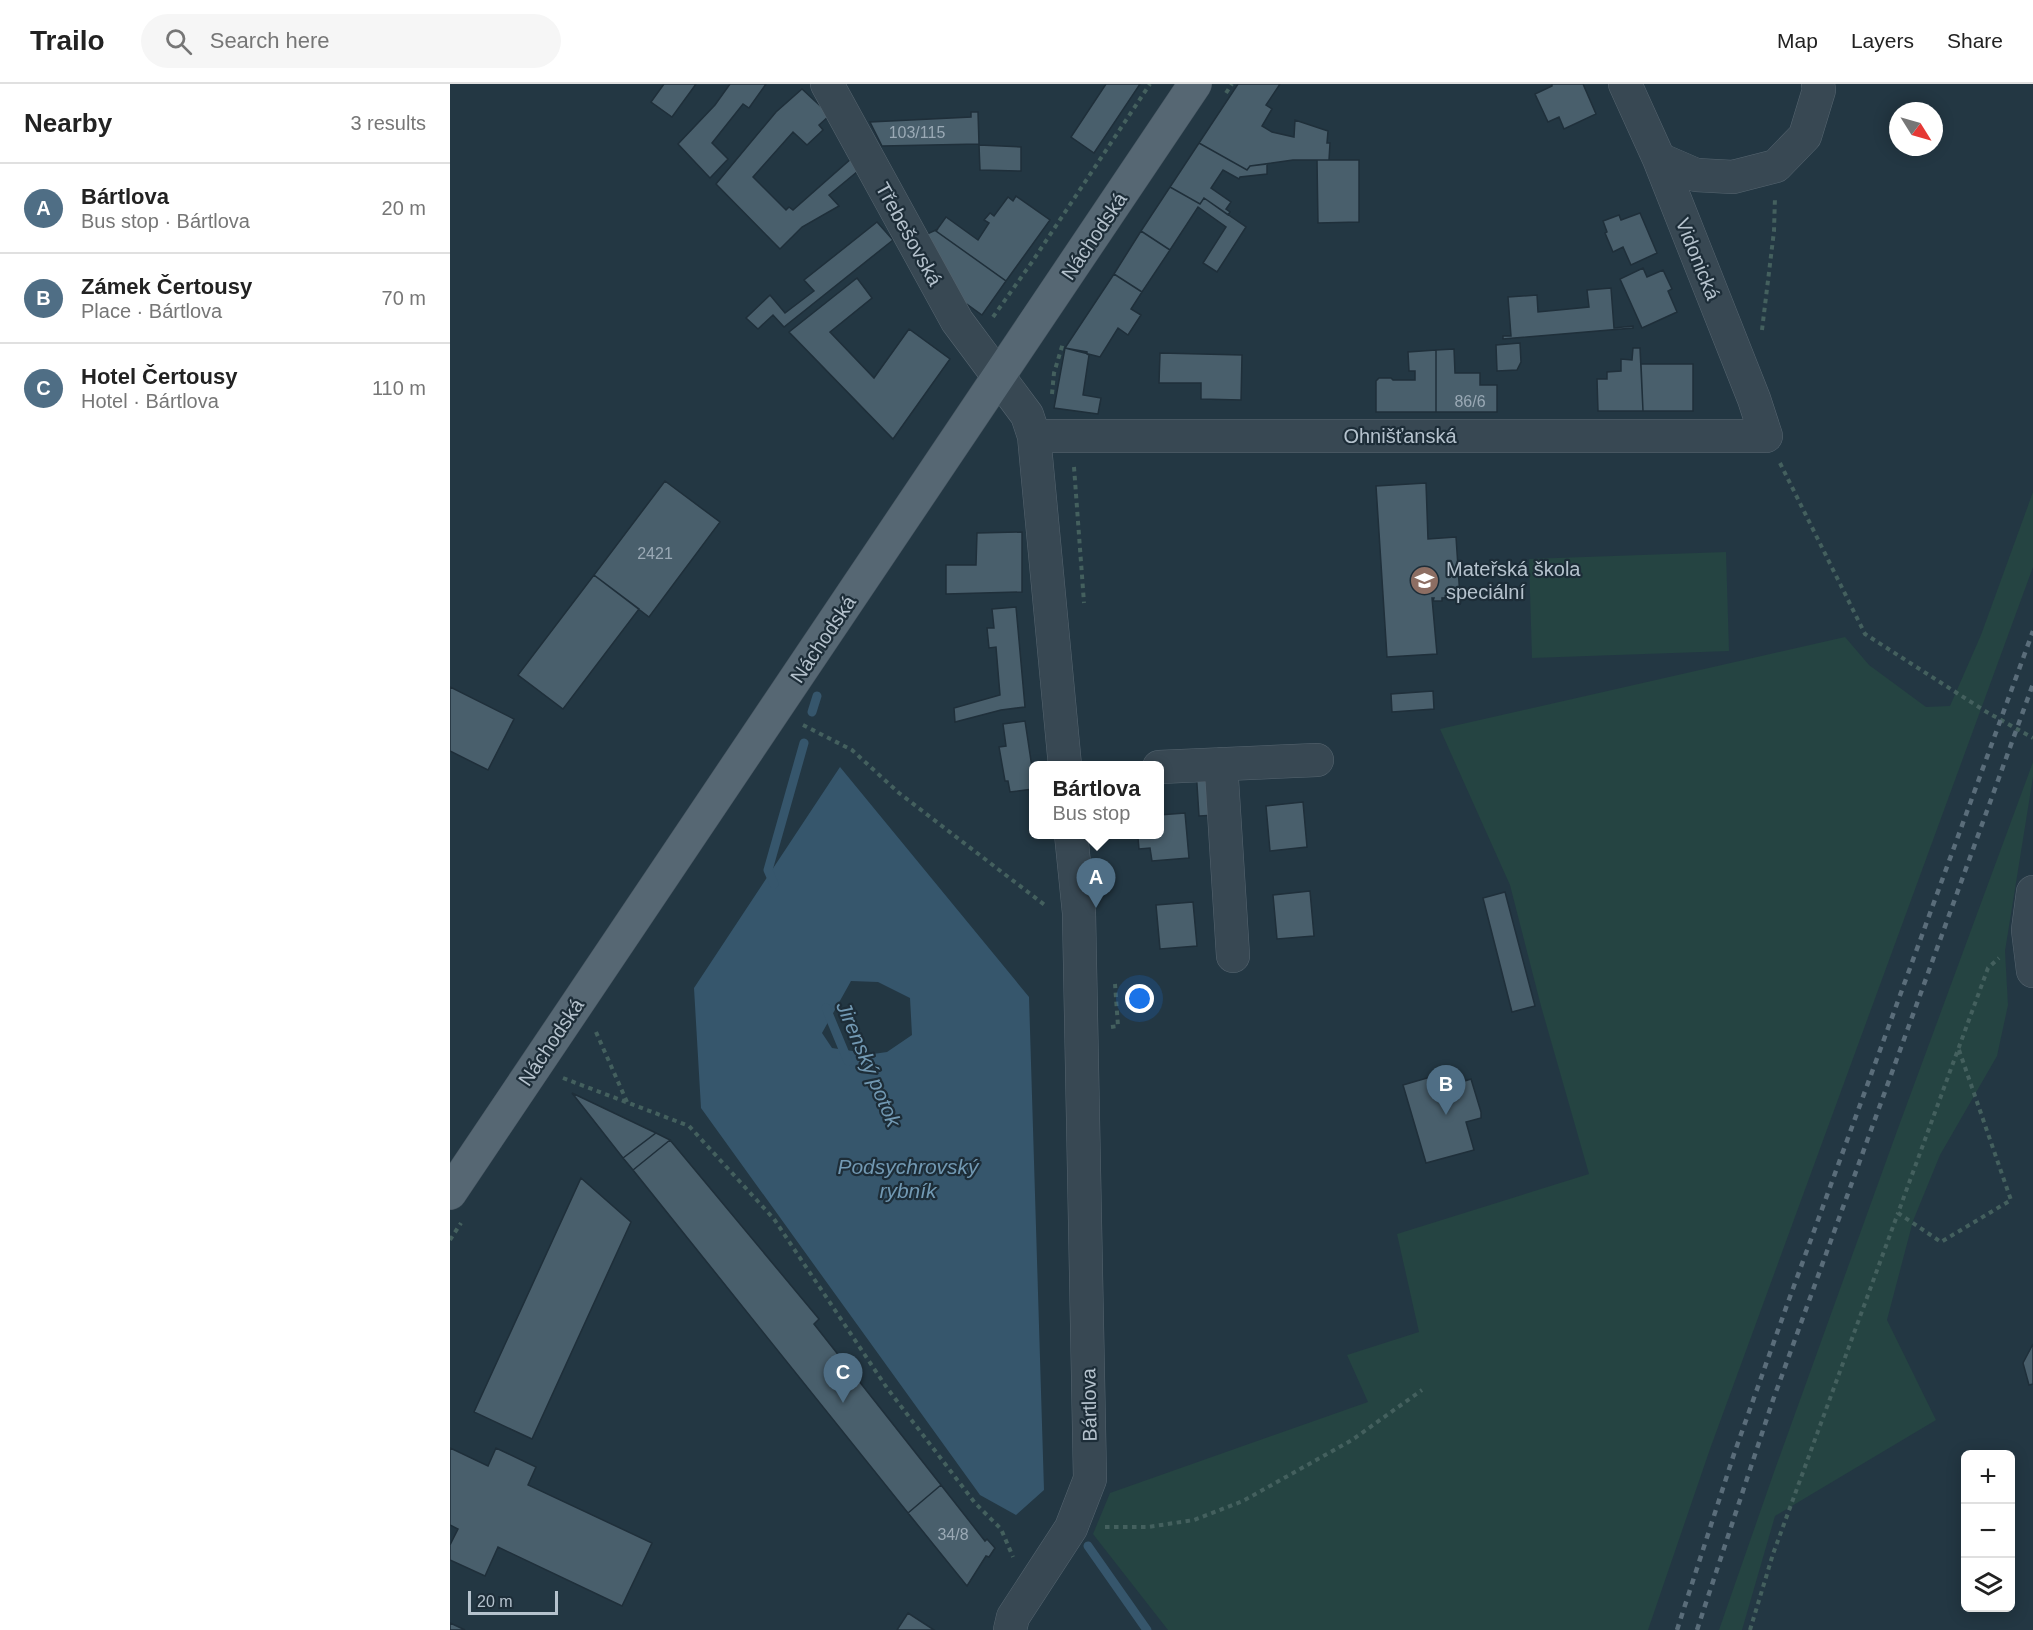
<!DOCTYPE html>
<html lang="en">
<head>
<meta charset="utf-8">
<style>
	:root { --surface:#fff; --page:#f6f6f6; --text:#222; --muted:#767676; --line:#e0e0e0; --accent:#4f6e85 }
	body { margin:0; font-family:Arial,sans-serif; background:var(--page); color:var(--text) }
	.controls { position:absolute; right:18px; bottom:18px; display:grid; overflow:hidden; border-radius:9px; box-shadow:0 3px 15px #0003 }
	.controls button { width:54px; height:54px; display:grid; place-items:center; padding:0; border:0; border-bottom:2px solid var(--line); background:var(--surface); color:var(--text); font:30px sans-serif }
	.compass { position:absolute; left:1439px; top:18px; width:54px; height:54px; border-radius:50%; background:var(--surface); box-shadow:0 3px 15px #0003; rotate:127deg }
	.scale { position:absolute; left:18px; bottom:15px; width:90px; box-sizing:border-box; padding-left:6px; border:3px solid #b5c2cd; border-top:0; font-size:16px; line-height:21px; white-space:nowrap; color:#b5c2cd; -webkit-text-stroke:4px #1d2d38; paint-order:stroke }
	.you { position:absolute; left:690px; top:915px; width:21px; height:21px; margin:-15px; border:4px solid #fff; border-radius:50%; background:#1a73e8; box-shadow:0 0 0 9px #1a73e833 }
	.badge { display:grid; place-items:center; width:39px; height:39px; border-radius:50%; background:var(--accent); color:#fff; font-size:20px; font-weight:700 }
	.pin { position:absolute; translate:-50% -50px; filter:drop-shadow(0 2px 3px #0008) }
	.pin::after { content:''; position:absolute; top:32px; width:21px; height:18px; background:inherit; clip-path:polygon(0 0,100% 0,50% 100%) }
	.popup { position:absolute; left:579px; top:677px; width:135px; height:78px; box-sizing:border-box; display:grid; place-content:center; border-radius:9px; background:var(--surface); filter:drop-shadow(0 2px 4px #0005); font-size:20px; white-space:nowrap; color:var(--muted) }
	.popup b { font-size:22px; color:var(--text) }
	.popup::after { content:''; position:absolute; left:50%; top:100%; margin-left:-12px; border:12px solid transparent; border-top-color:var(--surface) }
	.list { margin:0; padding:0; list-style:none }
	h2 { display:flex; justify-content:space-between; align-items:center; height:78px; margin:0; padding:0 24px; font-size:26px }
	h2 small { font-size:20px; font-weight:400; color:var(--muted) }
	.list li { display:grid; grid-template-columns:39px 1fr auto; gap:18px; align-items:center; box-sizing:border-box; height:90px; padding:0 24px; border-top:2px solid var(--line) }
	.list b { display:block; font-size:22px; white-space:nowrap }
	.list p { margin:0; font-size:20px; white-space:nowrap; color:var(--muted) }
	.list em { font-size:20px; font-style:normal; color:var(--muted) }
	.icon { flex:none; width:33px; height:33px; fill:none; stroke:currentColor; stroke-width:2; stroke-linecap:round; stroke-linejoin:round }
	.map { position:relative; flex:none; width:1583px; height:1546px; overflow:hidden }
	header { display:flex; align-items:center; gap:36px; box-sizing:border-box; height:84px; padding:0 30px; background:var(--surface); border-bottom:2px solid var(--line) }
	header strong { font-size:28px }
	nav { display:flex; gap:33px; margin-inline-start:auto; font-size:21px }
	.search { width:420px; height:54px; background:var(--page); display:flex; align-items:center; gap:15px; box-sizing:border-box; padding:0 21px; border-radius:33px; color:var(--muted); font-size:22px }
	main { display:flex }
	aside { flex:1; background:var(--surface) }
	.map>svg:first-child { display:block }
</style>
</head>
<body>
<header>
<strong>Trailo</strong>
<div class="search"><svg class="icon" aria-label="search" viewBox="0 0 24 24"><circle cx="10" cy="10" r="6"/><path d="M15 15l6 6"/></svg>Search here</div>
<nav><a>Map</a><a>Layers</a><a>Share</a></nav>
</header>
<main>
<aside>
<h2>Nearby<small>3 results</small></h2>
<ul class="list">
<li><span class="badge">A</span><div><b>Bártlova</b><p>Bus stop · Bártlova</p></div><em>20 m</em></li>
<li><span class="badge">B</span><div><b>Zámek Čertousy</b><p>Place · Bártlova</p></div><em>70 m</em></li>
<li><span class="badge">C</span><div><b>Hotel Čertousy</b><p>Hotel · Bártlova</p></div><em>110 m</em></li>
</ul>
</aside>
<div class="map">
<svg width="1583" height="1546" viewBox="0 0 1583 1546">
	<rect width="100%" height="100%" fill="#233743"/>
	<!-- green -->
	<path fill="#254442" d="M 1583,408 L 1583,483 L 1260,1365 L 1198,1546 L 718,1546 L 643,1450 L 660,1409 L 918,1318 L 897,1271 L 969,1248 L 947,1150 L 1139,1090 L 1091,922 L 1060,801 L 990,645 L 1395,553 L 1419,581 L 1476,623 L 1500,622 L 1531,551 Z
		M 1276,468 L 1279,567 L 1082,574 L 1079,475 Z
		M 1583,678 L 1583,693 L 1555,867 L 1558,921 L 1547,972 L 1490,1071 L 1463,1137 L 1437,1236 L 1486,1336 L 1325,1432 L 1292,1546 L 1269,1546 L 1324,1388 L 1447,1047 Z"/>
	<!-- water -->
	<path fill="#36566c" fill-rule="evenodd" d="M 390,683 L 579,913 L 594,1406 L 566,1431 L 530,1411 L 251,1024 L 244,904 ZM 401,897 L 428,898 L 460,914 L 462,951 L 437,968 L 423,970 L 382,964 L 372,949 Z"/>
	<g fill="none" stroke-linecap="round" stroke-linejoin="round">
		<!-- stream -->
		<path stroke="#36566c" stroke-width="9" d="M 362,628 L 367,612
			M 324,800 L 318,786 L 354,659
			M 376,924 L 398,977
			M 638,1462 L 697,1546"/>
	</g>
	<!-- building -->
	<path fill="#495f6c" stroke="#1f2f3a" stroke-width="1.5" d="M 214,0 L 246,0 L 222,33 L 201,18 Z
		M 280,0 L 316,0 L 299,24 L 293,20 L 262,59 L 278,75 L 260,94 L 228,60 L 265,21 Z
		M 656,0 L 690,0 L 644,69 L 621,53 Z
		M 788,0 L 830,0 L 816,21 L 822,25 L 812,42 L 822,48 L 844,53 L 845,36 L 878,47 L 877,59 L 880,59 L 879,76 L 843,76 L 800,82 L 797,86 L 749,59 Z
		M 1102,0 L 1133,0 L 1146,30 L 1114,45 L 1109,33 L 1098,38 L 1085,10 L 1102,2 Z
		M 352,5 L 380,31 L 369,41 L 373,46 L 357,61 L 343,48 L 303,93 L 336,126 L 339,123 L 343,126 L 402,74 L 408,87 L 379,111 L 389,122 L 352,143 L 330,165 L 266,100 L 326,28 Z
		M 521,28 L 528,28 L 529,60 L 432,62 L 420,38 L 521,33 Z
		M 749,59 L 797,86 L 800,82 L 817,80 L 817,90 L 790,93 L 789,95 L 773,86 L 761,104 L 781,118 L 776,125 L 780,128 L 778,131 L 754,114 L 750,120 L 720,103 Z
		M 529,61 L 571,63 L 571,87 L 530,86 Z
		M 867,76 L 909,76 L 909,138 L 868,139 Z
		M 720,103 L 750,120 L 754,114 L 796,143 L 767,188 L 753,179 L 776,143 L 748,123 L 720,166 L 691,147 Z
		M 566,112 L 600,136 L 556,197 L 486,147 L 496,133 L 528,156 L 539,139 L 534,136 L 540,129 L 544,132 L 558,113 L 563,117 Z
		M 1190,129 L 1207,169 L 1181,181 L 1173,163 L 1163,168 L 1155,149 L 1157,148 L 1153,137 L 1169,131 L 1171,136 Z
		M 427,138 L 443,156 L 334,243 L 323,231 L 308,245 L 296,234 L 320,211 L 335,229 L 364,207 L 354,196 Z
		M 488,145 L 486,147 L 556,197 L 532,231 L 507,213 L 477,150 Z
		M 691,147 L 720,166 L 692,208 L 664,190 Z
		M 1193,184 L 1197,193 L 1213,186 L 1222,205 L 1218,207 L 1227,228 L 1192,244 L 1170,195 Z
		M 664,190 L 692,208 L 681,225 L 691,231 L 678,251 L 668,244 L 650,273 L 615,264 Z
		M 407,194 L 422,214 L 380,248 L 424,294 L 459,245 L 500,275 L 443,355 L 339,248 Z
		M 1161,204 L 1164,244 L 1183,242 L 1183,244 L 1053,255 L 1053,252 L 1061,252 L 1058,213 L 1087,211 L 1088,228 L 1139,223 L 1137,206 Z
		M 1070,259 L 1071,278 L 1067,286 L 1047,287 L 1046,261 Z
		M 615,264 L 637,268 L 637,270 L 639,271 L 633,311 L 651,314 L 648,330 L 604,324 Z
		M 1183,264 L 1190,264 L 1193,327 L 1148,327 L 1147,295 L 1157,295 L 1157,288 L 1171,287 L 1171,275 L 1182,276 Z
		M 1004,265 L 1005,289 L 1030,289 L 1030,301 L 1047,301 L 1047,328 L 986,328 L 986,266 Z
		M 986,266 L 986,328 L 926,328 L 926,297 L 929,294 L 941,294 L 943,296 L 965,296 L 965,287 L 959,287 L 958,268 Z
		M 710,269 L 792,271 L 791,316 L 751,315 L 751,299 L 709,299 Z
		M 1191,280 L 1243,280 L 1243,327 L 1193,327 Z
		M 215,397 L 270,438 L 199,533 L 144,491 Z
		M 976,399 L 978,455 L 1006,453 L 1010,513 L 992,514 L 992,517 L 983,517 L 984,514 L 982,514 L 987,570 L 937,573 L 926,402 Z
		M 572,448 L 572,508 L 496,510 L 496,481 L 526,481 L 527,449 Z
		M 144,491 L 189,525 L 113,625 L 68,591 Z
		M 566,523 L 575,623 L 551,626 L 505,638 L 504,624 L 550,611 L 546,563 L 539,564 L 537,544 L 544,544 L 542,525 Z
		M 0,603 L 64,635 L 38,686 L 0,667 Z
		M 983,607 L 984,625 L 942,628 L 941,610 Z
		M 575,637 L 583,690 L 583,705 L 560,708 L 558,697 L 555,697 L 549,663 L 556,662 L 553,640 Z
		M 746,685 L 752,685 L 767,731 L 749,732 Z
		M 853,718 L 857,763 L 820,767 L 816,722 Z
		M 735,729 L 739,774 L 702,777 L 700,764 L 689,765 L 688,754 L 709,750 L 709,731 Z
		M 860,807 L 864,852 L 827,855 L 823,811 Z
		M 1055,808 L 1085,922 L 1062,928 L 1033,814 Z
		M 743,818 L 747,862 L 710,865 L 706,821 Z
		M 1001,987 L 1005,1000 L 1021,995 L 1031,1028 L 1031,1034 L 1016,1038 L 1024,1066 L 976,1079 L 953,1001 Z
		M 122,1009 L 206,1049 L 173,1074 Z
		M 206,1049 L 220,1056 L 183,1086 L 173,1074 Z
		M 220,1056 L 369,1235 L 364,1240 L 491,1401 L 458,1429 L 183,1086 Z
		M 131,1094 L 181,1138 L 82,1355 L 24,1328 Z
		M 1583,1260 L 1583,1300 L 1579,1301 L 1573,1279 Z
		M 0,1364 L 38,1382 L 46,1364 L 86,1383 L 78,1401 L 202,1459 L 172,1522 L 48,1463 L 35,1492 L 0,1476 L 0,1461 L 8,1445 L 0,1441 Z
		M 491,1401 L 535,1457 L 537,1455 L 545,1464 L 539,1473 L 536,1472 L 517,1502 L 458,1429 Z
		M 458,1529 L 484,1546 L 447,1546 Z
		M 0,1539 L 15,1546 L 0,1546 Z"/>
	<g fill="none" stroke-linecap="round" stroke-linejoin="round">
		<defs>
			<path id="minor" d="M 377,0 L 507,237 L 577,331 L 584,352 L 615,682
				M 1209,75 L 1246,91 L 1283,93 L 1326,82 L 1355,52 L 1369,6 L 1368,0
				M 584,352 L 1316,352 L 1304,315 L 1209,75 L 1175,0
				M 771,680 L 783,872
				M 709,683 L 867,676
				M 1583,808 L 1578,846 L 1583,887
				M 560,1546 L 563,1533 L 621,1444 L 640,1395 L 629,829 L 621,750"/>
			<path id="major" d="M 0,1109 C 248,739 499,371 745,0"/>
		</defs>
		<!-- minor casing -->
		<use href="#minor" stroke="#566570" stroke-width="34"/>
		<!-- major casing -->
		<use href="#major" stroke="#45545f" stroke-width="34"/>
		<!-- path -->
		<path stroke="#44605e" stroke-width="4" stroke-dasharray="4.5 4.5" stroke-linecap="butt" d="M 776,9 L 782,0
			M 543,233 L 582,178 L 700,0
			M 1312,246 L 1324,147 L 1325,113
			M 602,310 L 604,289 L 613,259
			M 1330,379 L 1415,550 L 1535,627 L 1583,654
			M 624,383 L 634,519
			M 353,641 L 402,666 L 449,709 L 596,822
			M 661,943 L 668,942 L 665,900
			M 146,948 L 177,1018
			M 1509,966 L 1561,1116 L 1491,1158 L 1448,1129 L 1538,884 L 1549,874
			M 113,994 L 239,1042 L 324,1135 L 437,1304 L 525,1419 L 551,1445 L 563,1473
			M 0,1156 L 11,1139
			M 655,1443 L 698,1443 L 744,1436 L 793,1417 L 902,1356 L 972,1306
			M 1300,1546 L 1323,1470 L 1448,1129"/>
		<!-- minor -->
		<use href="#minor" stroke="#384853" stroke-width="33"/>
		<!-- major -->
		<use href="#major" stroke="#566773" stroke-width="33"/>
		<!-- rail -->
		<path stroke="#5a6d7a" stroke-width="4.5" stroke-dasharray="6 6" stroke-linecap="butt" d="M 1227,1546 L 1284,1370 L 1337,1221 L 1583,547
			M 1247,1546 L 1323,1316 L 1583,600"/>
	</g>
	<!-- icons -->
	<defs>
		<symbol id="school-disc" viewBox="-11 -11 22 22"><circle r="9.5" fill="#8d6e63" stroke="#1d2d38"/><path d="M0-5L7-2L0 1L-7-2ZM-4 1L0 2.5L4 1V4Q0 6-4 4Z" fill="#fff"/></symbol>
	</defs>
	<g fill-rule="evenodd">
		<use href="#school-disc" x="958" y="480" width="33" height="33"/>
	</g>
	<g text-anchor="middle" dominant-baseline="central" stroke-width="4.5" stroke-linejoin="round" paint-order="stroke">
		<!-- number labels -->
		<g font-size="16" fill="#9aa9b5">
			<text x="467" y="48">103/115</text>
			<text x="1020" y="317">86/6</text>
			<text x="205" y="469">2421</text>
			<text x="503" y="1450">34/8</text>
		</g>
		<!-- street labels -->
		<g font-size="20" fill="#b5c2cd" stroke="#1d2d38">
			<text transform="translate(459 150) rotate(61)">Třebešovská</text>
			<text transform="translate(644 152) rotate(-56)">Náchodská</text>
			<text transform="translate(1248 175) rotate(68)">Vidonická</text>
			<text x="950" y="352">Ohnišťanská</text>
			<text transform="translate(373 555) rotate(-56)">Náchodská</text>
			<text transform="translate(101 958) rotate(-56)">Náchodská</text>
			<text transform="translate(639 1321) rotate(-91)">Bártlova</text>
		</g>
		<!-- poi labels -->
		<g font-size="20" fill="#b5c2cd" stroke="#1d2d38" text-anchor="start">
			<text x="996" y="485">Mateřská škola<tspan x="996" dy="23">speciální</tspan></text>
		</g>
		<!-- water labels -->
		<g font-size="21" font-style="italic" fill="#7299b3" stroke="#1d2d38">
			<text transform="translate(419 980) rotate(67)">Jirenský potok</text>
			<text x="458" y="1082">Podsychrovský<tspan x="458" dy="24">rybník</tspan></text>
		</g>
	</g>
</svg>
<div class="controls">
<button>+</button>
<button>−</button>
<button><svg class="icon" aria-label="layers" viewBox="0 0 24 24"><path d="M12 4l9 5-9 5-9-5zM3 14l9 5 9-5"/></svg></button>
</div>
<svg class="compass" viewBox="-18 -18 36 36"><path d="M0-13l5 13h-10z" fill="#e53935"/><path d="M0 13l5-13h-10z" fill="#767676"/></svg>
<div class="scale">20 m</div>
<div class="you"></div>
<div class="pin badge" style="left:646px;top:824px">A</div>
<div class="popup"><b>Bártlova</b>Bus stop</div>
<div class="pin badge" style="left:996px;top:1031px">B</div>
<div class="pin badge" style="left:393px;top:1319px">C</div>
</div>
</main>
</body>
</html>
